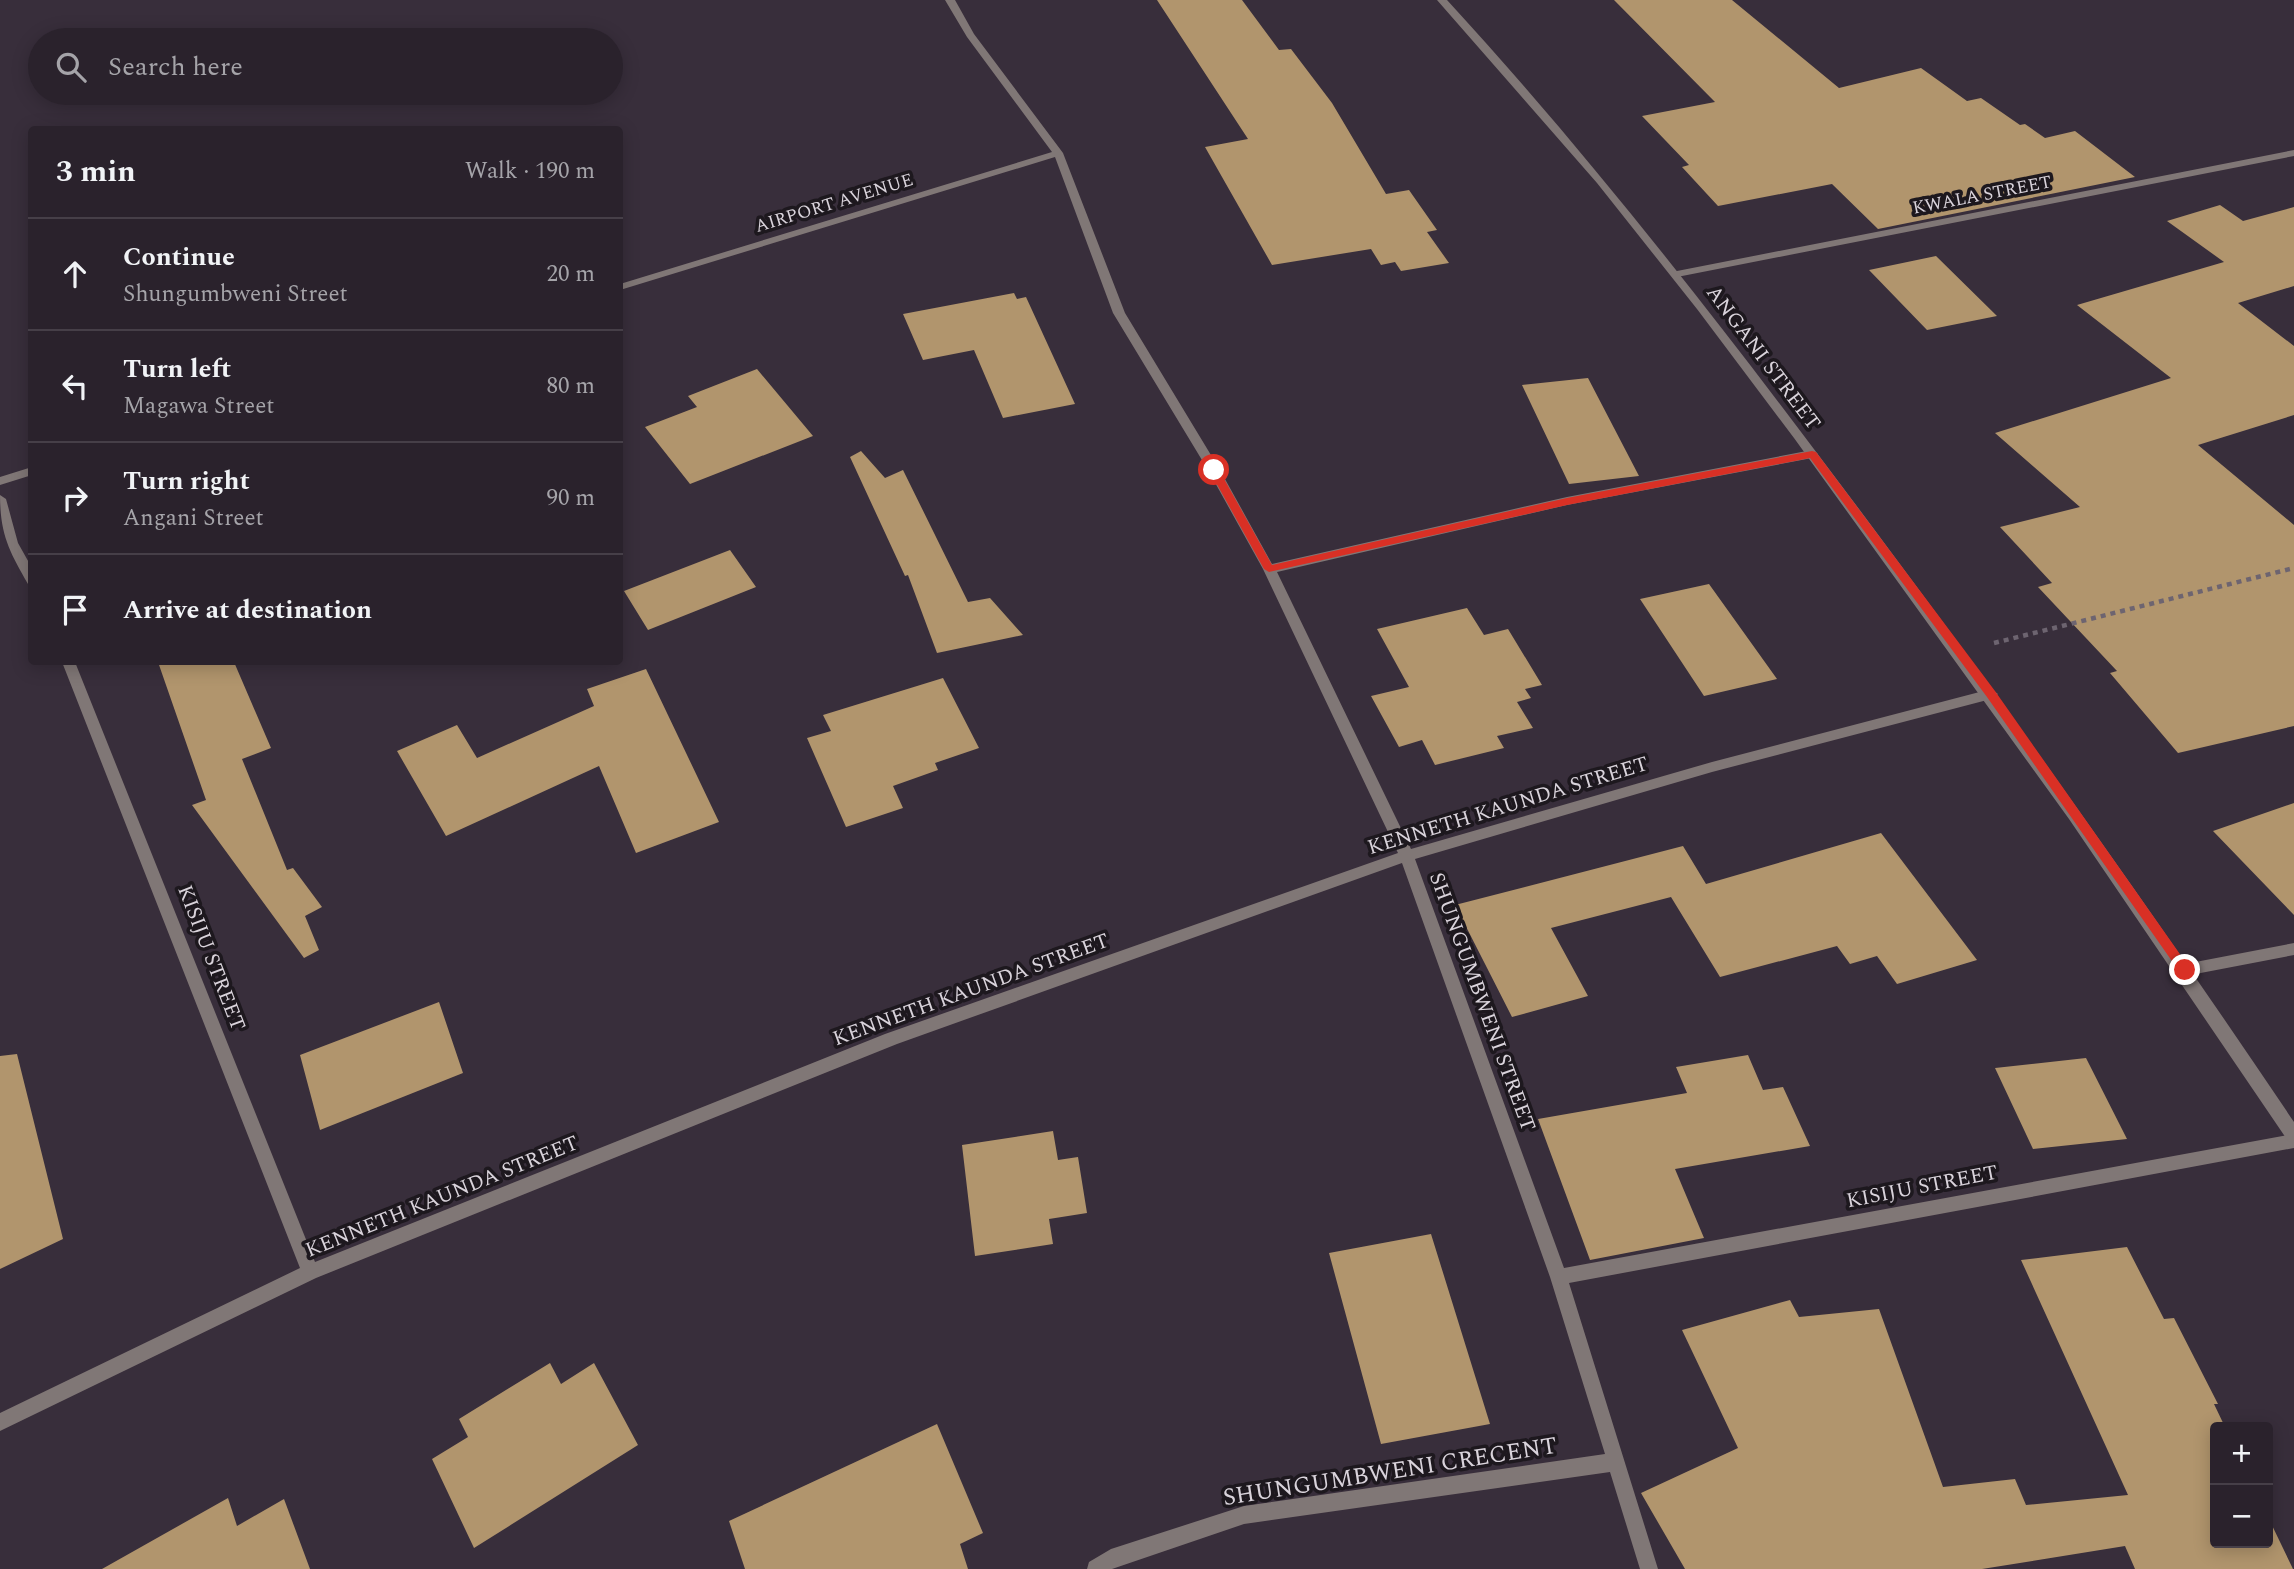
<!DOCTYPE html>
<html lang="en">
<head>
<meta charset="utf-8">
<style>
	:root { --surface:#2a222c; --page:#322a34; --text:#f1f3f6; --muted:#a5a4a9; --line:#463f48 }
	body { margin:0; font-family:Spectral,serif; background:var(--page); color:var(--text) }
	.controls { position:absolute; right:21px; bottom:21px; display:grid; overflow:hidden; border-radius:7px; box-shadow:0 4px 18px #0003 }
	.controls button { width:63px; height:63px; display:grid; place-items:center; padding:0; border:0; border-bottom:2px solid var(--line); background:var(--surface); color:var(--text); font:35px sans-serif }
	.stop { position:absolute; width:21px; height:21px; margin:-16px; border:5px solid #d93025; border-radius:50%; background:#fff }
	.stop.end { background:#d93025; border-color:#fff; box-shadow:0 2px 7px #0008 }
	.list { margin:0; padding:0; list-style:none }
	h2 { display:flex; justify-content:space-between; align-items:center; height:91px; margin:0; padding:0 28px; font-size:30px }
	h2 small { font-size:23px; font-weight:400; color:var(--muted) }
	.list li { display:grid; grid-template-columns:46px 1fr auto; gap:21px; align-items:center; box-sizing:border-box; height:112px; padding:0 28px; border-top:2px solid var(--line) }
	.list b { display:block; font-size:26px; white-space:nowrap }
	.list p { margin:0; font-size:23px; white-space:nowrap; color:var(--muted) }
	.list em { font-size:23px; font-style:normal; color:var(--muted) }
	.icon { flex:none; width:38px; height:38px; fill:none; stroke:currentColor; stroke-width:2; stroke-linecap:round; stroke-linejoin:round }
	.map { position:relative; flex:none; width:2294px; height:1569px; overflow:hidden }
	.search { position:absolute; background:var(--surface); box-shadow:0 4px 18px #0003; left:28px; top:28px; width:595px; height:77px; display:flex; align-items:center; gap:18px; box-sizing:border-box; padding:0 24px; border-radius:38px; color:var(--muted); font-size:26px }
	.panel { position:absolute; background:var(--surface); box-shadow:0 4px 18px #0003; left:28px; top:126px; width:595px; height:539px; border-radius:7px }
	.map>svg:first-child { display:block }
</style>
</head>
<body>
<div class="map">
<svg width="2294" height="1569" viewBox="0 0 2294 1569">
	<rect width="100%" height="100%" fill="#382e3b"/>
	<!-- building -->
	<path fill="#b1956d" d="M 1157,0 L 1242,0 L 1279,50 L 1291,49 L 1332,103 L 1386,194 L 1409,190 L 1437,230 L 1427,232 L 1449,263 L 1401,271 L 1395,262 L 1381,265 L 1371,249 L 1272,265 L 1205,147 L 1248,139 Z
		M 1614,0 L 1732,0 L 1839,88 L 1921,68 L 1967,101 L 1981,98 L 2020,125 L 2025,124 L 2045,138 L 2075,131 L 2135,177 L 1878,229 L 1832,184 L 1718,206 L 1682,167 L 1689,165 L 1642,116 L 1715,102 Z
		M 2220,205 L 2243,221 L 2294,207 L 2294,286 L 2238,303 L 2294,346 L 2294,415 L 2198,445 L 2294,525 L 2294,726 L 2178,753 L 2110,673 L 2117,671 L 2038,587 L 2052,583 L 2000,527 L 2080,507 L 1995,433 L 2171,378 L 2077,305 L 2224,262 L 2167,221 Z
		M 1936,256 L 1997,316 L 1927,330 L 1869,270 Z
		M 1014,293 L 1017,299 L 1026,297 L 1075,404 L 1003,418 L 974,350 L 923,360 L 903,314 Z
		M 757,369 L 813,436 L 690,484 L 645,427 L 697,407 L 688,396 Z
		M 1588,378 L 1639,476 L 1569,484 L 1522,385 Z
		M 861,451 L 885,478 L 903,470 L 968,602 L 990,598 L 1023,635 L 937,653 L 908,575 L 905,576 L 850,457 Z
		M 730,550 L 756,587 L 648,630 L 624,591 Z
		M 1709,584 L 1777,679 L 1704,696 L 1640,599 Z
		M 1467,608 L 1484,635 L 1508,629 L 1542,685 L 1525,689 L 1531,698 L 1517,702 L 1533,728 L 1497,736 L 1504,748 L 1435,765 L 1422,740 L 1399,747 L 1371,696 L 1409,687 L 1377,629 Z
		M 158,662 L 234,662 L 271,748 L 242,759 L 287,870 L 293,868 L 322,907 L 305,916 L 319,950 L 304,958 L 192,805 L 206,800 Z
		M 646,669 L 719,822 L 636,853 L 599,766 L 446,836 L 397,751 L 457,725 L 477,758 L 594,706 L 587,689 Z
		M 943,678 L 979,748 L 935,763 L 938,770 L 893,786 L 903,808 L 846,827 L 807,738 L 831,731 L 823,715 Z
		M 2294,803 L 2294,915 L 2213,831 Z
		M 1881,833 L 1977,960 L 1897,984 L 1877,956 L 1850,964 L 1837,946 L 1720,977 L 1671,897 L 1551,928 L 1588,996 L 1512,1017 L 1455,905 L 1683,846 L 1706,884 Z
		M 439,1002 L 463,1073 L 320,1130 L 300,1055 Z
		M 17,1054 L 63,1239 L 0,1269 L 0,1056 Z
		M 1748,1055 L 1763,1090 L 1783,1087 L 1810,1146 L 1675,1169 L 1704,1238 L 1590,1260 L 1538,1119 L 1687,1093 L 1676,1067 Z
		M 2086,1058 L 2127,1139 L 2033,1149 L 1995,1068 Z
		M 1053,1131 L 1058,1160 L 1078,1157 L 1087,1213 L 1049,1219 L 1053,1244 L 975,1256 L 962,1145 Z
		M 1431,1234 L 1490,1424 L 1381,1444 L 1329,1253 Z
		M 2127,1247 L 2164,1319 L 2174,1318 L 2218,1404 L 2214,1404 L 2225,1427 L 2215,1427 L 2215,1543 L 2268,1543 L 2268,1517 L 2293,1569 L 2135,1569 L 2125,1546 L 1982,1569 L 1685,1569 L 1641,1493 L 1738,1448 L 1682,1330 L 1790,1300 L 1799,1317 L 1879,1309 L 1943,1487 L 2015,1479 L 2026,1505 L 2128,1495 L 2021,1260 Z
		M 550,1363 L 561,1384 L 594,1363 L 638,1445 L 474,1548 L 432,1459 L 468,1437 L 459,1419 Z
		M 937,1424 L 983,1533 L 960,1544 L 968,1569 L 745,1569 L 729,1521 Z
		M 228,1498 L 237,1526 L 284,1499 L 310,1569 L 102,1569 Z"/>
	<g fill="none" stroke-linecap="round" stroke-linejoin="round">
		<!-- path -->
		<path stroke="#6d6470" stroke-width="4.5" stroke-dasharray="5 5" stroke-linecap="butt" d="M 1994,643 L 2294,568"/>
		<!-- minor -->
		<path fill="#807776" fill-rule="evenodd" d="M 945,0 L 955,0 L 974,34 L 1063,153 L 1125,313 L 1220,470 L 1272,564 L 1567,497 L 1812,450 L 1818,454 L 1812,458 L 1567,505 L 1277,572 L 1411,849 L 1712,762 L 1991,689 L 1998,694 L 1991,699 L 1712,772 L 1415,859 L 1564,1268 L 2294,1134 L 2294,1148 L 1569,1283 L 1658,1569 L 1640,1569 L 1610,1472 L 1244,1524 L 1112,1569 L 1087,1569 L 1089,1562 L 1111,1549 L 1244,1506 L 1605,1454 L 1550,1277 L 1402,863 L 897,1044 L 316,1278 L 0,1431 L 0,1413 L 300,1268 L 62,662 L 75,662 L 315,1262 L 885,1034 L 1398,853 L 1263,569 L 1208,470 L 1113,313 L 1055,157 L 620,290 L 620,284 L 1052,152 L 967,37 Z
			M 2294,150 L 2294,156 L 1677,277 L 1672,274 L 1677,271 Z
			M 32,467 L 32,475 L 0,485 L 0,477 Z
			M 0,495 L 6,499 L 18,543 L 32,568 L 32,585 L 28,584 C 9,551 0,534 0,495 Z
			M 2294,943 L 2294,955 L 2185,976 L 2180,974 L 2177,970 L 2180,966 L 2185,964 Z"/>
		<!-- tertiary -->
		<path fill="#807776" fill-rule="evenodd" d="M 1437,0 L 1447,0 C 1597,163 1732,339 1865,517 C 2013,715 2156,917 2294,1122 L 2294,1143 L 2288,1141 L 2069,819 L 1794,438 L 1697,309 L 1597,183 Z"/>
	</g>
	<!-- route -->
	<path fill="#d93025" d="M 1812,451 L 1816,452 L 1995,691 L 2189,967 L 2189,974 L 2181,974 L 1987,697 L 1810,458 L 1567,505 L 1269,572 L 1264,569 L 1209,470 L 1218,468 L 1272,565 L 1567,498 Z"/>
	<g text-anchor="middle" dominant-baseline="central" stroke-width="7" stroke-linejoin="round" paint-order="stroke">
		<!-- far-street labels -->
		<g font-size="18" fill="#d9d3db" stroke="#1d181e">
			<text transform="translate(1982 195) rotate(-11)">KWALA STREET</text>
			<text transform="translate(834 203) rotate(-17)">AIRPORT AVENUE</text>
		</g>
		<!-- street labels -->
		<g font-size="21" fill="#d9d3db" stroke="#1d181e">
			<text transform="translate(1763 358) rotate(53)">ANGANI STREET</text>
			<text transform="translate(1508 806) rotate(-17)">KENNETH KAUNDA STREET</text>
			<text transform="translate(211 958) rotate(69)">KISIJU STREET</text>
			<text transform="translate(971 990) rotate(-20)">KENNETH KAUNDA STREET</text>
			<text transform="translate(1482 1002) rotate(70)">SHUNGUMBWENI STREET</text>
			<text transform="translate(1922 1187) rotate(-11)">KISIJU STREET</text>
			<text transform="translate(442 1197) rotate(-22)">KENNETH KAUNDA STREET</text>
		</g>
		<!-- near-street labels -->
		<g font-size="24" fill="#d9d3db" stroke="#1d181e">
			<text transform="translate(1390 1472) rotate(-9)">SHUNGUMBWENI CRECENT</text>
		</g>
	</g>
</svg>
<div class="controls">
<button>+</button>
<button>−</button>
</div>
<div class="stop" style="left:1214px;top:470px"></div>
<div class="stop end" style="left:2185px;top:970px"></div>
<div class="search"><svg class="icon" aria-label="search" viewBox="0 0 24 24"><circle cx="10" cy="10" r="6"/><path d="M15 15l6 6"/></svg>Search here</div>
<section class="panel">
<h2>3 min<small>Walk · 190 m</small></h2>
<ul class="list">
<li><svg class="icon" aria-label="ahead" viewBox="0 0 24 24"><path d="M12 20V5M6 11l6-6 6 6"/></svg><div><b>Continue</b><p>Shungumbweni Street</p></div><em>20 m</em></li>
<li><svg class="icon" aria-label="left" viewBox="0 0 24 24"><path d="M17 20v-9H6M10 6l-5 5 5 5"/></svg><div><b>Turn left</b><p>Magawa Street</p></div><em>80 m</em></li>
<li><svg class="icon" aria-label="right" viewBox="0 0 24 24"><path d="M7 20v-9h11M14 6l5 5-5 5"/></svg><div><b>Turn right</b><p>Angani Street</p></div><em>90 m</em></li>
<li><svg class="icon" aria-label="arrive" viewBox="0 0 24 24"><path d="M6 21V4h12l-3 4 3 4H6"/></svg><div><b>Arrive at destination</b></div></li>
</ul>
</section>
</div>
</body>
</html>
